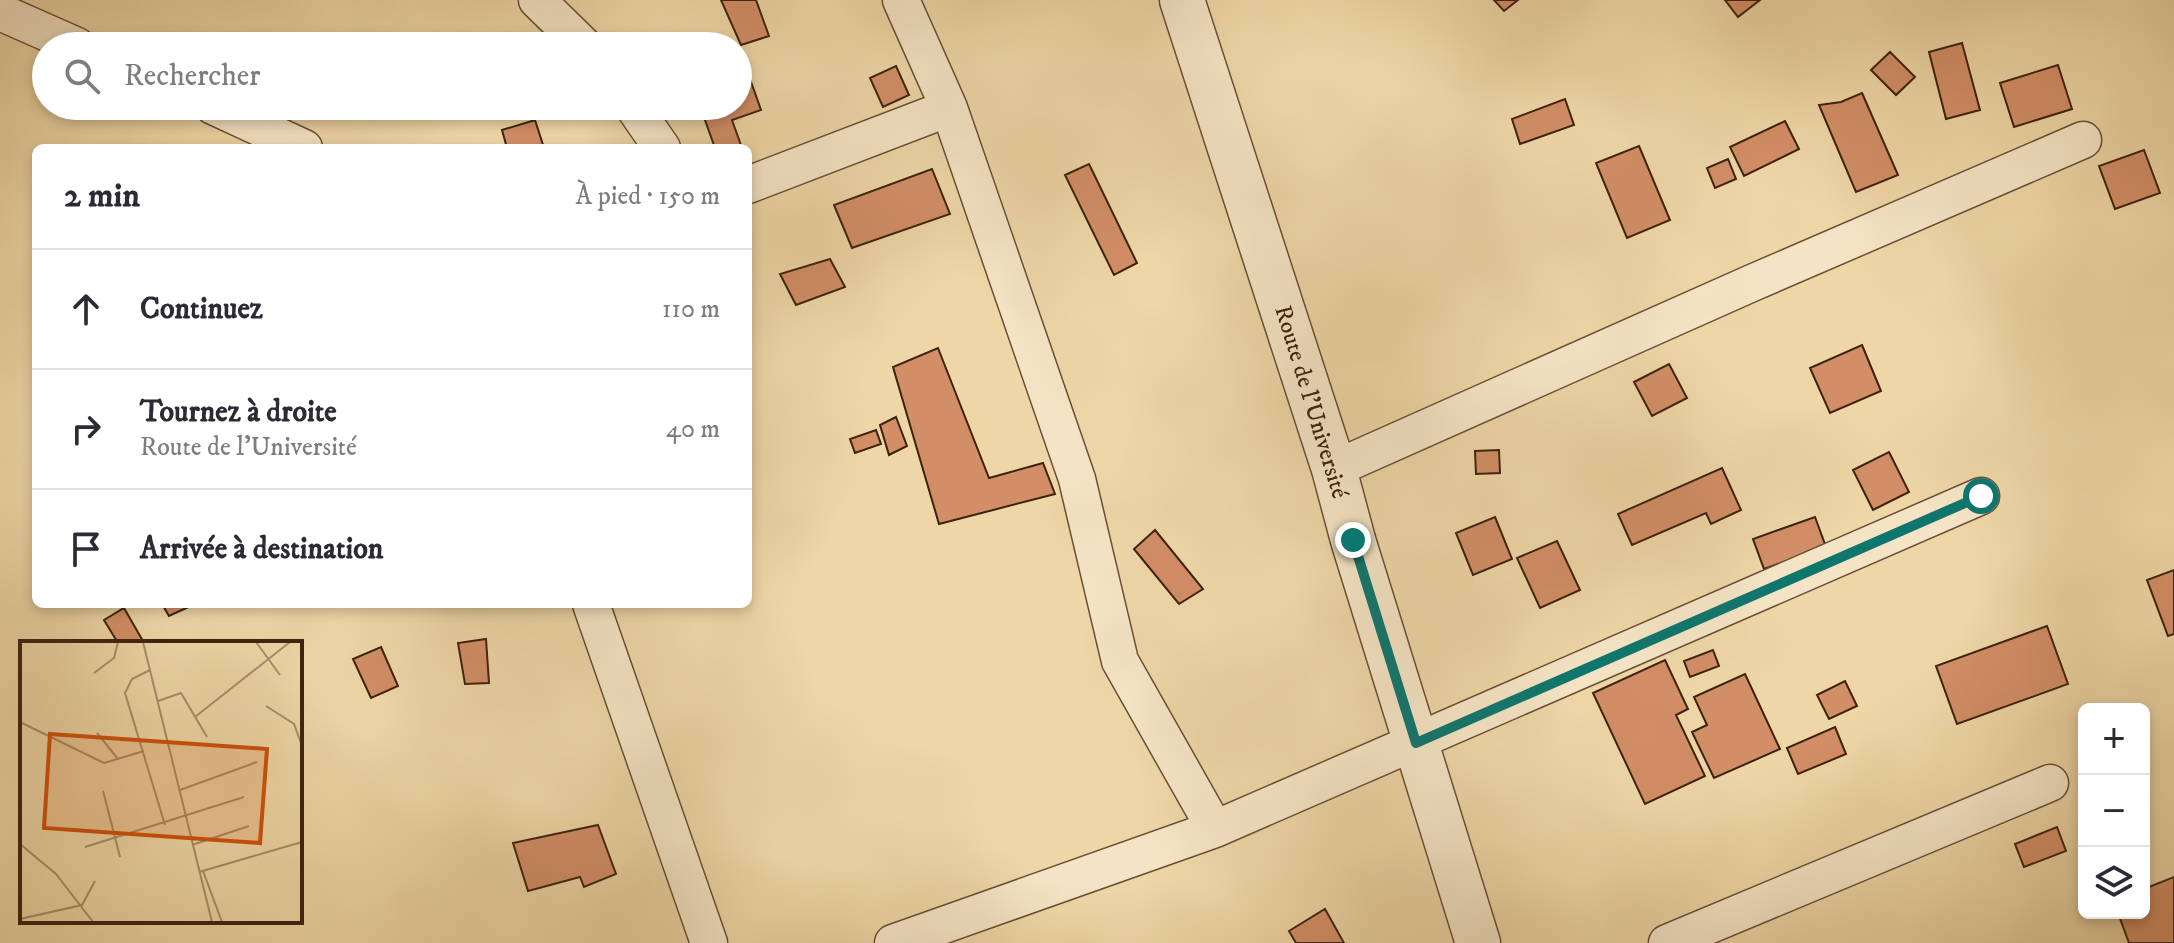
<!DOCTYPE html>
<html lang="fr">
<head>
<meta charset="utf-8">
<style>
	:root { --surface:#fff; --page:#f7f7f7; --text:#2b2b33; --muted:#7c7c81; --line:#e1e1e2 }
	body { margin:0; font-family:"IM FELL DW Pica",serif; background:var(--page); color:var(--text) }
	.controls { position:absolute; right:24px; bottom:24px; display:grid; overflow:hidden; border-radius:12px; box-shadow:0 4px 12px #0003 }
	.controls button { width:72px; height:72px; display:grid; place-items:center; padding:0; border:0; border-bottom:2px solid var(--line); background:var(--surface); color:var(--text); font:40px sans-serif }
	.stop { position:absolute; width:24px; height:24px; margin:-18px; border:6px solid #0f766e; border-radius:50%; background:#fff }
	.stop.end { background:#0f766e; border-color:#fff; box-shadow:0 2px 8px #0008 }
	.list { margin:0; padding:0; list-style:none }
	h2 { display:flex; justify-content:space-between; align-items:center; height:104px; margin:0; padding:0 32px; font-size:34px }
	h2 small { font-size:26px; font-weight:400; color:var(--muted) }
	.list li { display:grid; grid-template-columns:52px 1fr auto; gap:24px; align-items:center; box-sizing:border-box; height:120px; padding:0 32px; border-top:2px solid var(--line) }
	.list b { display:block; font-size:30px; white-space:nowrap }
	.list p { margin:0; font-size:26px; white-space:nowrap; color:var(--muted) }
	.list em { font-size:26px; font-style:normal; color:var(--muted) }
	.icon { flex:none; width:44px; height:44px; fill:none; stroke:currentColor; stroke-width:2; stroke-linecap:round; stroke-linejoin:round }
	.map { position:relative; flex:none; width:2174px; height:943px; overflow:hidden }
	.search { position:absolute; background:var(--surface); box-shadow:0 4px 12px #0003; left:32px; top:32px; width:720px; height:88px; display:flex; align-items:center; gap:20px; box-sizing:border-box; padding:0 28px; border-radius:44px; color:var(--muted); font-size:30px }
	.panel { position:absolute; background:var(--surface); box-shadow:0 4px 12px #0003; left:32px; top:144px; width:720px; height:464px; border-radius:12px }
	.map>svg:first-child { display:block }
</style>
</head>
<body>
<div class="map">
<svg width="2174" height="943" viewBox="0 0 2174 943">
	<rect width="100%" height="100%" fill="#eed6a6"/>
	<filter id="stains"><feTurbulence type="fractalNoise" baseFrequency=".0025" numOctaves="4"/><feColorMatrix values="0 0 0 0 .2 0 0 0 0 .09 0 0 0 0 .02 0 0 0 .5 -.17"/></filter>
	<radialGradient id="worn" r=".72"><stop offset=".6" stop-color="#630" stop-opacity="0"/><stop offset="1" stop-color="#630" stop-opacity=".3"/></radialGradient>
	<!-- building -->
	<path fill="#d28e66" stroke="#3d220f" stroke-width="2" d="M 721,0 L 756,0 L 769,36 L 741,45 Z
		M 1494,0 L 1518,0 L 1504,11 Z
		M 1725,0 L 1760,0 L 1738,17 Z
		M 1962,43 L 1980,110 L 1946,119 L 1929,52 Z
		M 740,51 L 761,110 L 732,120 L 742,148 L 715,148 L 700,106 L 738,106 Z
		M 1890,52 L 1915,77 L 1896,95 L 1871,70 Z
		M 2058,65 L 2072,109 L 2014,127 L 2000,83 Z
		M 896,66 L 909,95 L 883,107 L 870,78 Z
		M 1862,93 L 1898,175 L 1856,192 L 1819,105 L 1841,102 Z
		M 1565,99 L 1574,125 L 1520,144 L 1512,119 Z
		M 535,120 L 544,148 L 507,148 L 502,130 Z
		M 1785,121 L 1799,149 L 1744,176 L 1730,147 Z
		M 1639,146 L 1670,220 L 1627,238 L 1596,163 Z
		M 2144,150 L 2160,193 L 2115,209 L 2099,166 Z
		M 1728,159 L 1736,179 L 1715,188 L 1707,168 Z
		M 1089,164 L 1137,263 L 1114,275 L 1065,175 Z
		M 932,169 L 950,214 L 852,248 L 834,205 Z
		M 830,259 L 845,287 L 796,305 L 780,274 Z
		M 1862,345 L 1881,391 L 1830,413 L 1810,368 Z
		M 938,348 L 989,478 L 1043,463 L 1055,494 L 939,524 L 893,367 Z
		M 1669,364 L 1687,398 L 1652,416 L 1634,382 Z
		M 896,417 L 907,446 L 889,455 L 880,425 Z
		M 876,430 L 881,444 L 855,453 L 850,439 Z
		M 1499,450 L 1500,473 L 1476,474 L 1475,451 Z
		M 1889,452 L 1909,492 L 1873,510 L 1853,470 Z
		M 1722,468 L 1741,510 L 1711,524 L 1706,513 L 1632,545 L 1618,514 Z
		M 1495,517 L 1512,559 L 1473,575 L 1456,533 Z
		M 1815,517 L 1826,547 L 1764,569 L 1753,539 Z
		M 1155,530 L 1203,589 L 1179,604 L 1134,549 Z
		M 1557,541 L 1580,590 L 1540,608 L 1517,558 Z
		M 2174,570 L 2174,634 L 2168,636 L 2147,580 Z
		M 162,604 L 195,604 L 169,616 Z
		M 124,608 L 143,641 L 139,643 L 118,643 L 104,620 Z
		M 2047,626 L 2068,684 L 1957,724 L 1936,666 Z
		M 486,639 L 489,683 L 465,684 L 458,643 Z
		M 381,647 L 398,686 L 371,698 L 353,659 Z
		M 1713,650 L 1719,666 L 1690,677 L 1684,661 Z
		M 1665,660 L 1688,709 L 1676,715 L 1705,776 L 1645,804 L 1593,693 Z
		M 1745,674 L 1780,749 L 1714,778 L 1692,732 L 1707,725 L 1694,697 Z
		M 1845,681 L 1857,706 L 1829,719 L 1817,695 Z
		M 1835,727 L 1846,754 L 1798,774 L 1787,748 Z
		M 598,825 L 616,874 L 584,887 L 580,877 L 528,891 L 513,843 Z
		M 2057,827 L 2066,851 L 2024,867 L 2015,844 Z
		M 2174,877 L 2174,943 L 2129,943 L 2118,913 L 2144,913 L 2144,889 Z
		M 1325,909 L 1344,943 L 1296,943 L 1289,931 Z"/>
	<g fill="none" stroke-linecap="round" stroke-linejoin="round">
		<defs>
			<path id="minor" d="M 537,0 L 584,46
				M 901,0 L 949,108 L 1077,479 L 1120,661 L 1215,829
				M 0,12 L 77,46
				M 213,106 L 304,148
				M 633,106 L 662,148
				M 748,185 L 949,108
				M 1334,469 L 1752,283 L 2083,140
				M 591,604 L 709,943
				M 893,943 L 1215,829 L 1981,496
				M 1667,943 L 2050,783"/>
			<path id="tertiary" d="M 1182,0 L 1334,469 L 1353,540 L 1478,943"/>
		</defs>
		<!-- minor casing -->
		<use href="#minor" stroke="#694f35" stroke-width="39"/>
		<!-- tertiary casing -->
		<use href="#tertiary" stroke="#694f35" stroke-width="47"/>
		<!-- minor -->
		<use href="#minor" stroke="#f4e4c5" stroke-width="36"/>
		<!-- tertiary -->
		<use href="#tertiary" stroke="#f4e4c5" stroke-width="44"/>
	</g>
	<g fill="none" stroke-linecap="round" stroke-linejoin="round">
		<!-- route -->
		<path stroke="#0f766e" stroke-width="10" d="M 1353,540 L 1416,743 L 1981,496"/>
	</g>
	<g text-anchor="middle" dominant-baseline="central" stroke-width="7" stroke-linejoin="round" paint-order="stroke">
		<!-- street labels -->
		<g font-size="24" fill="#3d220f" stroke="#f4e4c5">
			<text transform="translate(1311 402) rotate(73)">Route de l'Université</text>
		</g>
	</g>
	<!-- overview -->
	<g transform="translate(20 641)">
		<rect width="282" height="282" fill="#eed6a6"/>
		<path fill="none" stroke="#a78e6a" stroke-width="2" d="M 123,1 L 192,281M 236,1 L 260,34M 130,29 L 112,38 L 105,52 L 145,184M 74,32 L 94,17 L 98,1M 138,60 L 161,52 L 187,96M 246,65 L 274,83 L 282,105M 175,76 L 270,1M 0,81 L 84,122 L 124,110M 77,92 L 98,118M 160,149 L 237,121M 83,150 L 100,216M 0,203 L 36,233 L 73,281M 172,204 L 229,185M 65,206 L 224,156M 183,230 L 202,281M 179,231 L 282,201M 0,278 L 62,264 L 75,240"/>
		<path fill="#ce510c" fill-opacity="0.15" stroke="#ce510c" stroke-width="4" d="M 30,93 L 247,108 L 240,202 L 24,187 Z"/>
		<rect width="282" height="282" fill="none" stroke="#3d220f" stroke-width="4"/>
	</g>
	<rect width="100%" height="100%" filter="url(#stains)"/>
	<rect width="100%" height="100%" fill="url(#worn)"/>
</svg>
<div class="controls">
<button>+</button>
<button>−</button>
<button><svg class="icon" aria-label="layers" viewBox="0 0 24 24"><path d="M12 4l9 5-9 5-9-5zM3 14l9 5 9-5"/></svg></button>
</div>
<div class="stop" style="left:1981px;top:496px"></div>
<div class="stop end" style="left:1353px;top:540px"></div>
<div class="search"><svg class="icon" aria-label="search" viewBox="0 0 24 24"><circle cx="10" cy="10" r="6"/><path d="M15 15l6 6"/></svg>Rechercher</div>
<section class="panel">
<h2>2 min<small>À pied · 150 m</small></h2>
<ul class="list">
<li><svg class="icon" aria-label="ahead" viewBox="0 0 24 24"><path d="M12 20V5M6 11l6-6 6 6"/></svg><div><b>Continuez</b></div><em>110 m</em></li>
<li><svg class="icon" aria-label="right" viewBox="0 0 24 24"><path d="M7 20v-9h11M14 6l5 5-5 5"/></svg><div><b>Tournez à droite</b><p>Route de l'Université</p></div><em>40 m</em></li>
<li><svg class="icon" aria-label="arrive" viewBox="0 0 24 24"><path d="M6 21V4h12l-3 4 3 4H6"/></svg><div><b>Arrivée à destination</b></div></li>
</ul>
</section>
</div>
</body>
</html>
